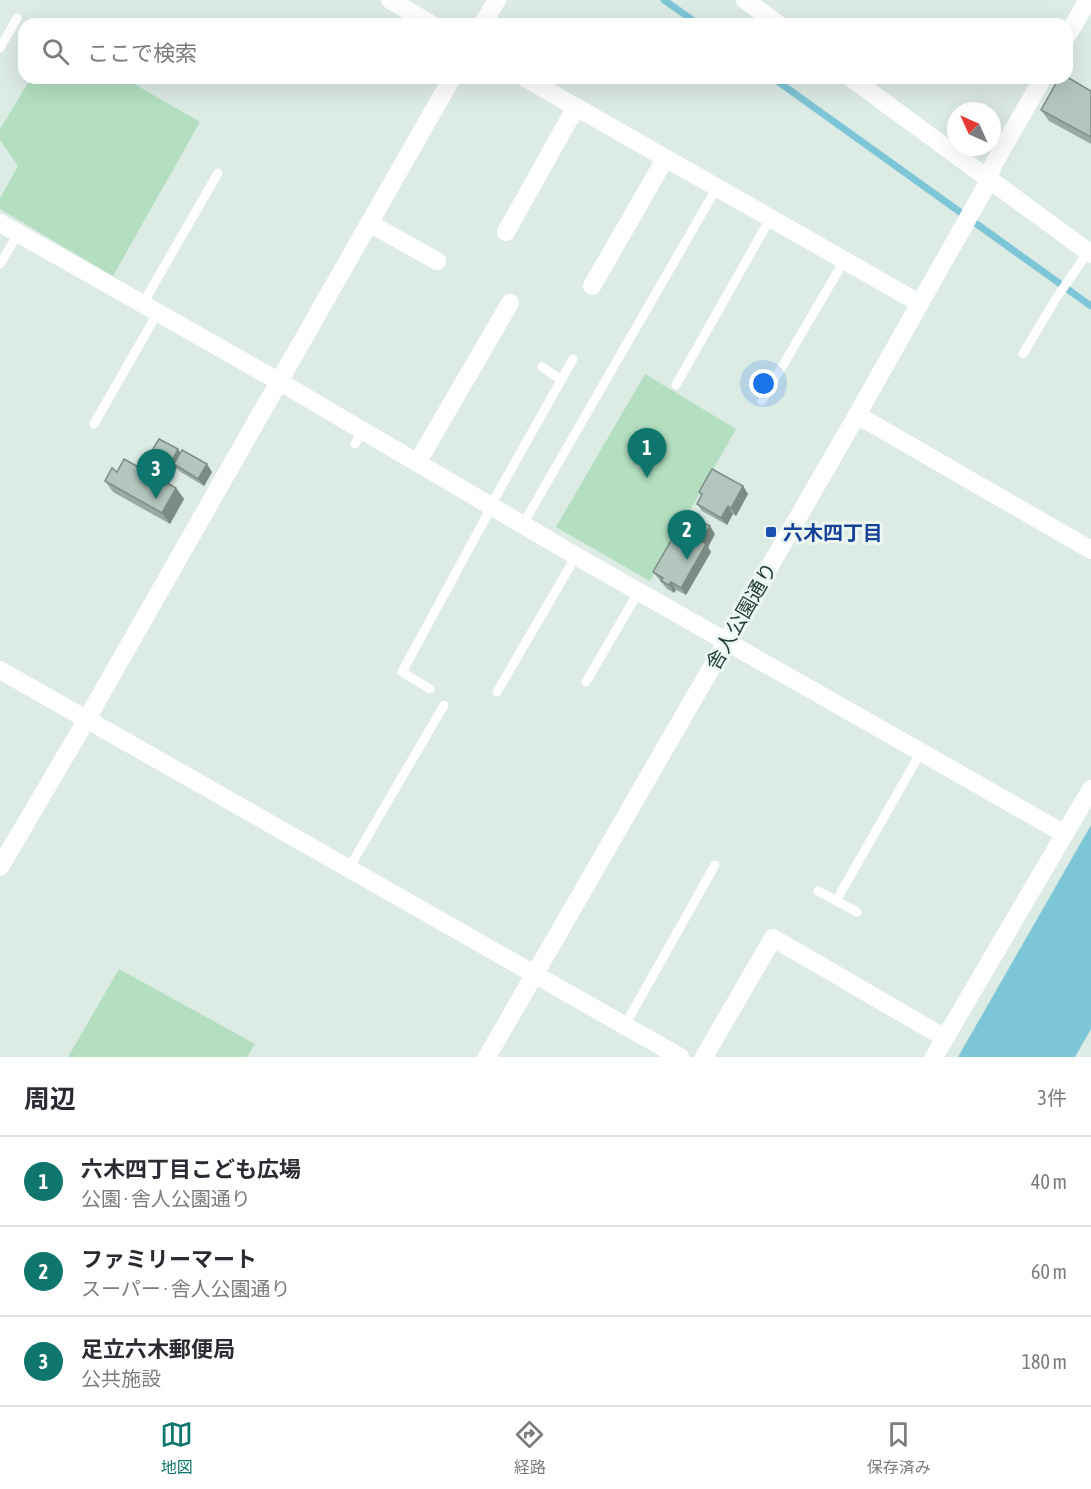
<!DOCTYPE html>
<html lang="ja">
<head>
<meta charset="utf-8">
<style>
	:root { --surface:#fff; --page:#f7f7f7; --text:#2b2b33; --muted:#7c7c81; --line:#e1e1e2; --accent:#0f766e }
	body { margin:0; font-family:"Asap Condensed","Noto Sans JP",sans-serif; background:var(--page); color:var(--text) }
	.compass { position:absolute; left:947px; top:102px; width:54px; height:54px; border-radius:50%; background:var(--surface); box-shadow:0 6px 24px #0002; rotate:315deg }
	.you { position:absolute; left:764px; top:384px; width:21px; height:21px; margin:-15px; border:4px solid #fff; border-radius:50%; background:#1a73e8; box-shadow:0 0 0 9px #1a73e833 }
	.badge { display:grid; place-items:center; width:39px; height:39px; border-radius:50%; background:var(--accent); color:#fff; font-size:20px; font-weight:700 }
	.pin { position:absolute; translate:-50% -50px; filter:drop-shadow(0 2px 3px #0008) }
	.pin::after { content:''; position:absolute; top:32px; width:21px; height:18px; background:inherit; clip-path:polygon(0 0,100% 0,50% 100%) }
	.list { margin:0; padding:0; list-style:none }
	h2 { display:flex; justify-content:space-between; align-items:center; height:78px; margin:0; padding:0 24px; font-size:26px }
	h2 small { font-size:20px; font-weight:400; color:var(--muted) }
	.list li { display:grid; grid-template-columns:39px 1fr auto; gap:18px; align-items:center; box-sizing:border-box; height:90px; padding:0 24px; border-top:2px solid var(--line) }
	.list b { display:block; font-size:22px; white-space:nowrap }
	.list p { margin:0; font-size:20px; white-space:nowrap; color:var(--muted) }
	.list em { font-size:20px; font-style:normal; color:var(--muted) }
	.icon { flex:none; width:33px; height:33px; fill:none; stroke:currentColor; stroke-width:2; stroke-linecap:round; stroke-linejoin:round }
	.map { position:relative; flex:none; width:1091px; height:1057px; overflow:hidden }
	.search { position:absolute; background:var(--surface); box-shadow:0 6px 24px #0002; left:18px; right:18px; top:18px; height:66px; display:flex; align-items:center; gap:15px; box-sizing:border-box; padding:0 21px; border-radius:18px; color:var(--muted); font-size:22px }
	.sheet { height:348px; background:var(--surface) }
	nav { display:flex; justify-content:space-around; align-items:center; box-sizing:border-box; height:84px; border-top:2px solid var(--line); background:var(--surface); font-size:16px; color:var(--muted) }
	nav a { display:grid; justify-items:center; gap:3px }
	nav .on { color:var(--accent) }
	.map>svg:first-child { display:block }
</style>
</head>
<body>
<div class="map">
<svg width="1091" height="1057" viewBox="0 0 1091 1057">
	<rect width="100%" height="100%" fill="#ddebe5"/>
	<!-- green -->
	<path fill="#b3dfc0" d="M 31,78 L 124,78 L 200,122 L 113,276 L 0,209 L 0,198 L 18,166 L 0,140 L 0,129 Z
		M 645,374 L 736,429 L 650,581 L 556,527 Z
		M 119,969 L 255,1044 L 247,1057 L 68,1057 Z"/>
	<!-- water -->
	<path fill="#7dc6d7" d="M 1091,825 L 1091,1029 L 1075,1057 L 958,1057 Z"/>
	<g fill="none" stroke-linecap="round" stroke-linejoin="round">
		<!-- stream -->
		<path stroke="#7dc6d7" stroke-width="7" d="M 664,0 L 698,24
			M 773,78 L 1091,306"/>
		<!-- service -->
		<path stroke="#fff" stroke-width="9" d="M 0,48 L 17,18
			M 0,264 L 18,234
			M 142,305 L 218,173
			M 1023,354 L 1055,300 L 1088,252
			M 542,367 L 561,380
			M 676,385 L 770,219
			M 762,401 L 844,261
			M 94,424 L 157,314
			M 355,444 L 363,430
			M 491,505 L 573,359
			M 523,524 L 716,189
			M 586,682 L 639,591
			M 430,689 L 402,672 L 492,506
			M 497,692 L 576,556
			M 349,868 L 444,705
			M 818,891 L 857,912
			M 836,901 L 921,752
			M 625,1025 L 715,865"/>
		<!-- minor -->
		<path stroke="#fff" stroke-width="18" d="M 390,0 L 431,24
			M 483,24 L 497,0
			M 525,78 L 919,303
			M 0,223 L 280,382 L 576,556 L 1065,834
			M 369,223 L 437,261
			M 506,232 L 576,107
			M 592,286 L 665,159
			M 857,415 L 1091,550
			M 417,463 L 510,303
			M 0,670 L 680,1057
			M 0,867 L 80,731 L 452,78
			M 704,1057 L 773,938 L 945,1038"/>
		<!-- tertiary -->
		<path stroke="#fff" stroke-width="18" d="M 745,0 L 778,24
			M 1067,36 L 1088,0
			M 851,78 L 1091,254
			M 487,1057 L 857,415 L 985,188 L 993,165 L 1043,78
			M 934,1057 L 1091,789"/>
	</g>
	<!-- wall -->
	<path fill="#99aaa3" d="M 1091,91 L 1091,144 L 1049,121 L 1041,110 Z
		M 180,452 L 212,472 L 204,486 L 179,471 L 177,468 L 168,483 L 176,488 L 184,499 L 170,524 L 113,492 L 105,481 L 117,472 L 148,472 L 143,465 Z
		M 743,486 L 748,494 L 736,516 L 733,514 L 727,525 L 702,511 L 697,504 L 701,496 L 699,492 Z
		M 715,534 L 708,547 L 711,552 L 686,595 L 676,590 L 674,593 L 667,589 L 653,572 Z"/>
	<!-- shaded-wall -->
	<path fill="#7d8b85" d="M 178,449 L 183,457 L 174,464 L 177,468 L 168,484 L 163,476 Z
		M 207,464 L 212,472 L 204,486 L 198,479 Z
		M 743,486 L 748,494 L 736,516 L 731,508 Z
		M 176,488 L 184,499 L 170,524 L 162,513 Z
		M 728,506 L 733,514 L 727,525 L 721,518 Z
		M 710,526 L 715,534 L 708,547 L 711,552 L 686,595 L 681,588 L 701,541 Z
		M 671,582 L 676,590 L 674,593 L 669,585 Z"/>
	<!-- building -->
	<path fill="#b2c6be" stroke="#7d8b85" stroke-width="1.5" d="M 1067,77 L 1091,91 L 1091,137 L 1041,110 L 1059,78 Z
		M 159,439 L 178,449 L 163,476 L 143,465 Z
		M 182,450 L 207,464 L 198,479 L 174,464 Z
		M 124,459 L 176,488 L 162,513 L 105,481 L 112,468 L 117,472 Z
		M 712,469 L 743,486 L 731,508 L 728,506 L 721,518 L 697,504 L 702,494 L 699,492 Z
		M 687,513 L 710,526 L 701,541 L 706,544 L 681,588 L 671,582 L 669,585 L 661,581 L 663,578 L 653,572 Z"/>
	<!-- markers -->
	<rect fill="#1a4fb4" stroke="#edf7f2" stroke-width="2" x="765" y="526" width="12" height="12" rx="3"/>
	<g text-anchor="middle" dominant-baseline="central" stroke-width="6" stroke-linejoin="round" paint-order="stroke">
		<!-- transit labels -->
		<g font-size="20" font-weight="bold" fill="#164399" stroke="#edf7f2" text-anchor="start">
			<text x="783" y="532">六木四丁目</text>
		</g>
		<!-- street labels -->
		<g font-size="20" fill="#1d3b34" stroke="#edf7f2">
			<text transform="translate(741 616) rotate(-60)">舎人公園通り</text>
		</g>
	</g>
</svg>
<svg class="compass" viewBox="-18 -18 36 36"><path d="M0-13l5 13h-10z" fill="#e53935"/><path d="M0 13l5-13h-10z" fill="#7c7c81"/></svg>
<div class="you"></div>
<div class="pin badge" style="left:647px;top:478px">1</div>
<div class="pin badge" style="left:687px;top:560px">2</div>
<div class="pin badge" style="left:156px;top:499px">3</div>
<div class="search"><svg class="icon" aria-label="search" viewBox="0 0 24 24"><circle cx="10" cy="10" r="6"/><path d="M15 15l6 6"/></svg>ここで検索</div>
</div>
<section class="sheet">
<h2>周辺<small>3件</small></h2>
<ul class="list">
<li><span class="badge">1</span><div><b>六木四丁目こども広場</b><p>公園 · 舎人公園通り</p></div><em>40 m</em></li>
<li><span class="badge">2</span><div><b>ファミリーマート</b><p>スーパー · 舎人公園通り</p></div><em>60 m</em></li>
<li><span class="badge">3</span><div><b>足立六木郵便局</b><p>公共施設</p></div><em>180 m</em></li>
</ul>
</section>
<nav>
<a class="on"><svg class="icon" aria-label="map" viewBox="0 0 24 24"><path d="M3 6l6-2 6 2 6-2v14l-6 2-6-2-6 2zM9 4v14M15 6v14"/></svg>地図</a>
<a><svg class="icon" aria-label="directions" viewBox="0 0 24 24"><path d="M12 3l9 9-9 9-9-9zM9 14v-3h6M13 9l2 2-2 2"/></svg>経路</a>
<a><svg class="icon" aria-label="saved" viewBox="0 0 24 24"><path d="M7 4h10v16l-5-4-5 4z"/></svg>保存済み</a>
</nav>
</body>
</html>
